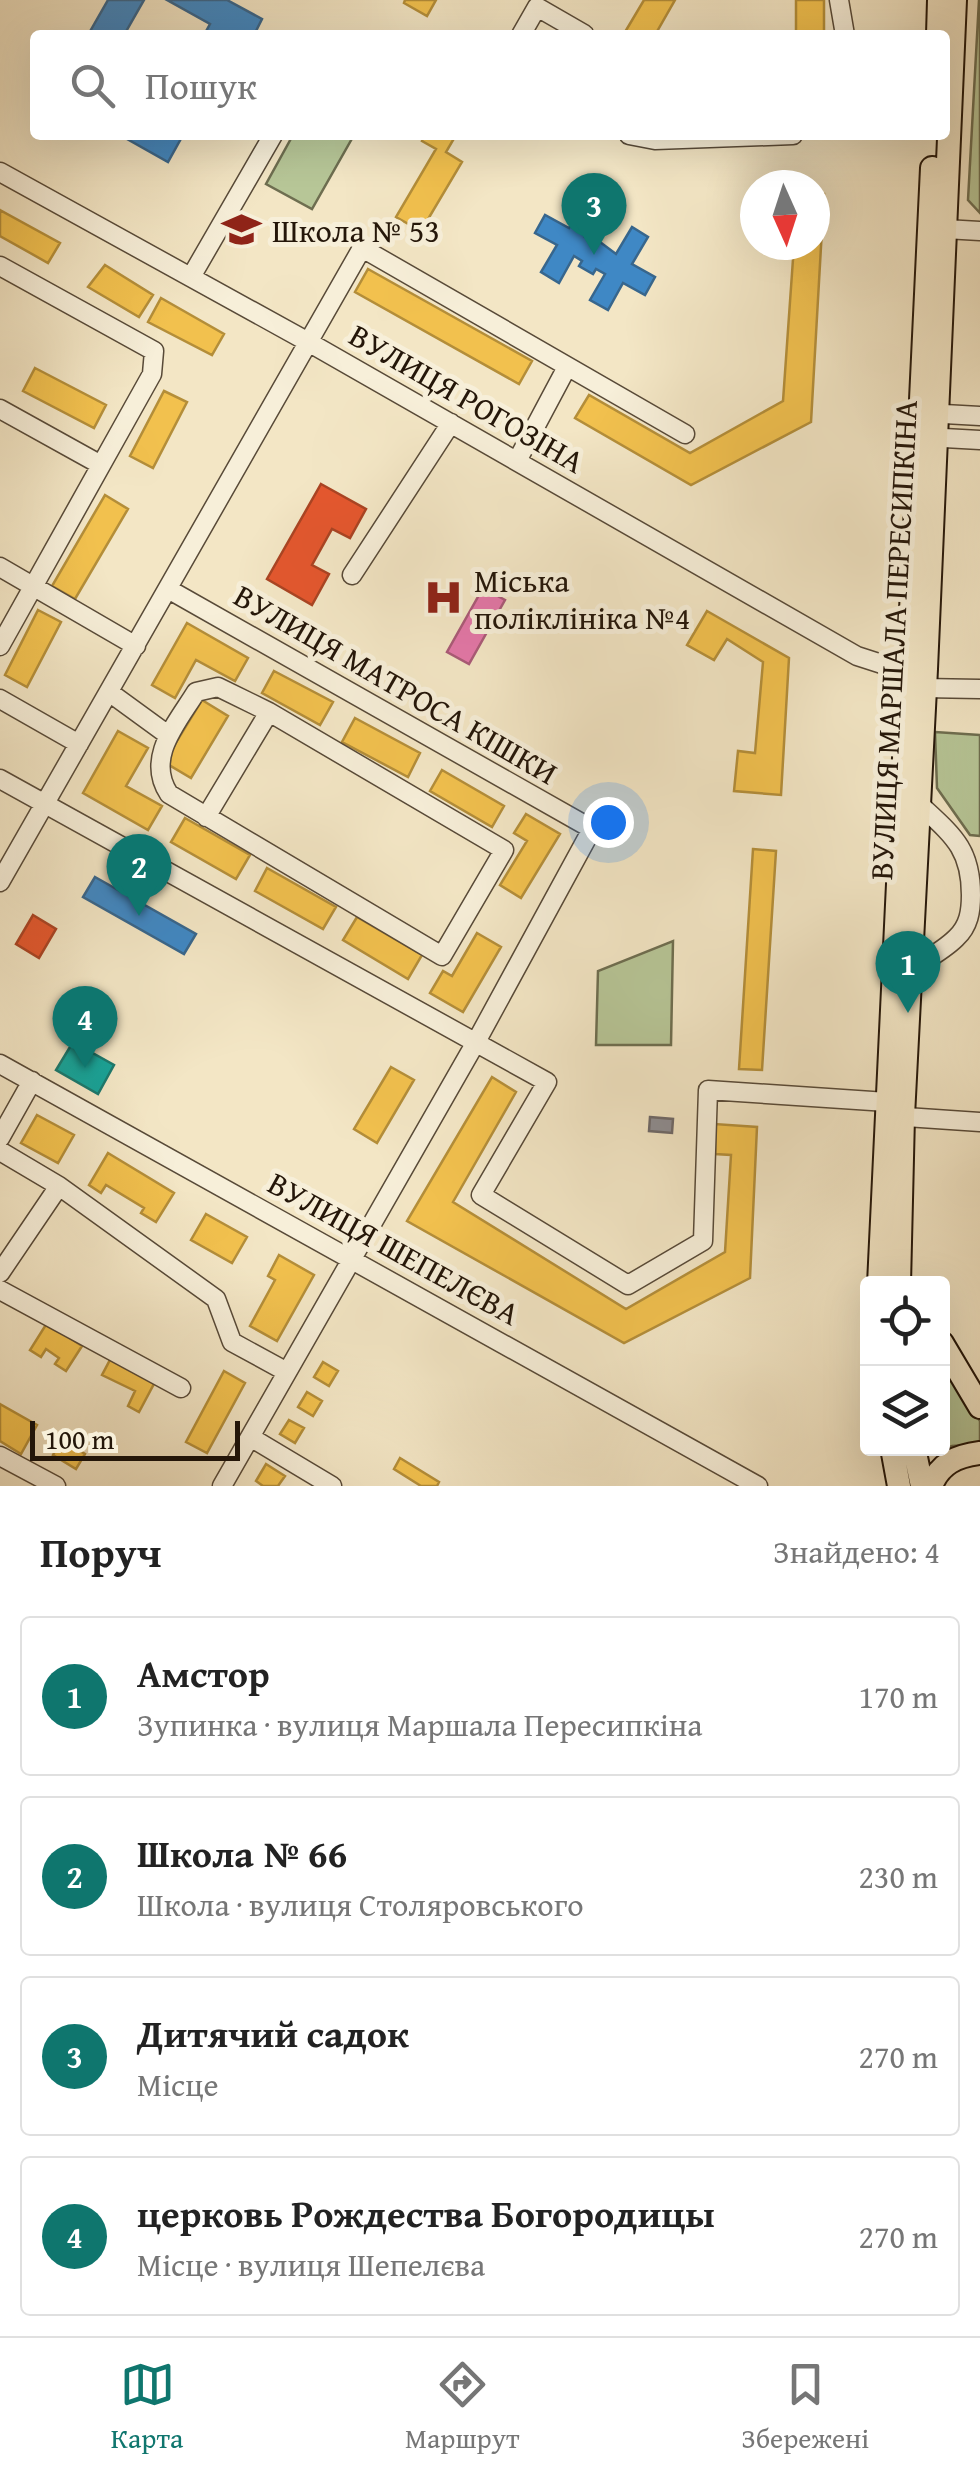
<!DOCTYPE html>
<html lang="uk">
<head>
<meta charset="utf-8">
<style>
	:root { --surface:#fff; --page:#f6f6f6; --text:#222; --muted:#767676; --line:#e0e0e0; --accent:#0f766e }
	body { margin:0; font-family:"Gentium Book Plus",serif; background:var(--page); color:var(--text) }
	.controls { position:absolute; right:30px; bottom:30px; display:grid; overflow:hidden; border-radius:10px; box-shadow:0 10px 40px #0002 }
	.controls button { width:90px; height:90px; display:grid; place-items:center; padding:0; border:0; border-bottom:2px solid var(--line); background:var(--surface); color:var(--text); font:50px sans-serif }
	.compass { position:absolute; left:740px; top:170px; width:90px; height:90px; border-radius:50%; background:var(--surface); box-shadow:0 10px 40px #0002; rotate:177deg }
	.scale { position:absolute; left:30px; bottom:25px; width:210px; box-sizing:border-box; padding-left:10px; border:5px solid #241609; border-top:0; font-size:28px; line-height:35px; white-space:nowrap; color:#241609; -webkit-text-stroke:8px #f7efd9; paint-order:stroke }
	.you { position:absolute; left:608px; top:822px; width:35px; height:35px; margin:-25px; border:8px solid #fff; border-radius:50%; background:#1a73e8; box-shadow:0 0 0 15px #1a73e833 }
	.badge { display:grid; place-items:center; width:65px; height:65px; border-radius:50%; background:var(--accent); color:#fff; font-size:32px; font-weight:700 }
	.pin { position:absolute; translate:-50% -82px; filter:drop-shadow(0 2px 5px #0008) }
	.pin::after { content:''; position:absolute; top:52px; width:35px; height:30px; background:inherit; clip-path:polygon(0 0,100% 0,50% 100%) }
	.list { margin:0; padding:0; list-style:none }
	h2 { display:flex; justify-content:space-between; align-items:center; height:130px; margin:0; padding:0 40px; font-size:42px }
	h2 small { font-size:32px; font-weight:400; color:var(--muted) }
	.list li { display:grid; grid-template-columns:65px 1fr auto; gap:30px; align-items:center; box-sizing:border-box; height:160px; margin:0 20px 20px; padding:0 20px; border:2px solid var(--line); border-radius:10px }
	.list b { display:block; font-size:38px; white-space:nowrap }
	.list p { margin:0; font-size:32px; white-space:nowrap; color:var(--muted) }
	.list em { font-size:32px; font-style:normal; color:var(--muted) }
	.icon { flex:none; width:55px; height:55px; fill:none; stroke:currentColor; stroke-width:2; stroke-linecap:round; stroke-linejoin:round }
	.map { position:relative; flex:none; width:980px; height:1486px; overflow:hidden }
	.search { position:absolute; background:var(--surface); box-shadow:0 10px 40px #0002; left:30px; right:30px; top:30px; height:110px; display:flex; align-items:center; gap:25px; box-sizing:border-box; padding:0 35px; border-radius:10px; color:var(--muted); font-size:38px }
	.sheet { height:850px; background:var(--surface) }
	nav { display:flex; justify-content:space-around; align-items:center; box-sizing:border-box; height:140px; border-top:2px solid var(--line); background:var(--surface); font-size:28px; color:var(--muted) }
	nav a { display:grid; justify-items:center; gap:5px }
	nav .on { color:var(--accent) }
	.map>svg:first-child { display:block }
</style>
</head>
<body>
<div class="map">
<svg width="980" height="1486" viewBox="0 0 980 1486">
	<rect width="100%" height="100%" fill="#f3e6c5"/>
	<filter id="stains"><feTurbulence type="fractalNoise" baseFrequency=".002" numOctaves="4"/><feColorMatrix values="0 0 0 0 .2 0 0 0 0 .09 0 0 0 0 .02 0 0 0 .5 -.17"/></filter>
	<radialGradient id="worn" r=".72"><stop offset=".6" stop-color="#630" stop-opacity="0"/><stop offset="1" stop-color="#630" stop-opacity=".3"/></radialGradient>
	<!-- green -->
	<path fill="#b7c697" stroke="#6e6e50" stroke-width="2.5" d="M 979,0 L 980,0 L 980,213 L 968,200 Z
		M 293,135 L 354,135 L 312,209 L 266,184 Z
		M 935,732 L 980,735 L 980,836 L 970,835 L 937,788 Z
		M 673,941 L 671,1045 L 596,1045 L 598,971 Z
		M 943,1361 L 956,1388 L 980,1421 L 980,1444 L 952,1446 L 929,1454 L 928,1449 L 942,1448 Z"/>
	<!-- homes -->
	<path fill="#f2c14e" stroke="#b48e39" stroke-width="2.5" d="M 405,0 L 436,0 L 427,16 L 404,3 Z
		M 644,0 L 675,0 L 655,35 L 631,35 L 625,32 Z
		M 796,0 L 824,0 L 824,35 L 796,35 Z
		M 425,135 L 456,135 L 446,152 L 462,162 L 421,231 L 396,217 L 436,149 L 422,141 Z
		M 815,194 L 824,194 L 811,422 L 691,485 L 575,418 L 589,395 L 690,453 L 783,401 L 794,245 L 815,245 Z
		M 0,210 L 60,243 L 48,263 L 0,236 Z
		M 105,265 L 153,295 L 139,317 L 88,287 Z
		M 368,269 L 532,361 L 519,384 L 355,292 Z
		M 161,298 L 224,334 L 212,355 L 148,322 Z
		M 35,368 L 106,405 L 94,428 L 23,391 Z
		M 164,391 L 187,402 L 153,468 L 130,456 Z
		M 105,495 L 128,509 L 75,599 L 52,586 Z
		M 38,610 L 61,622 L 27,687 L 5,675 Z
		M 707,611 L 789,658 L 781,795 L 734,791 L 738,751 L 755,753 L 763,662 L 727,639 L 714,660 L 687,645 Z
		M 187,623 L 248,658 L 235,681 L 196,660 L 175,698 L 152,685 Z
		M 274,671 L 333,702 L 320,725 L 262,693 Z
		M 202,700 L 228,716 L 191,778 L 164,762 Z
		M 355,718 L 420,753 L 408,777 L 342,742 Z
		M 118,731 L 148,748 L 126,786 L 162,806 L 148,830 L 83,793 Z
		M 442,770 L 504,806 L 492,827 L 430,791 Z
		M 526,814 L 560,834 L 521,898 L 500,885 L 527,841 L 514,833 Z
		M 185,818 L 250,855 L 236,879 L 171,842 Z
		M 753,849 L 776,851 L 762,1070 L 739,1069 Z
		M 267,868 L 336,907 L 323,929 L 255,891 Z
		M 357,917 L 422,955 L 408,979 L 343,940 Z
		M 477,933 L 501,947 L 463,1012 L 430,993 L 443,971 L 452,976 Z
		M 391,1067 L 414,1080 L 377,1143 L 354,1129 Z
		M 492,1077 L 516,1092 L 453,1202 L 626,1309 L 725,1252 L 731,1155 L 715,1154 L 715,1124 L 757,1127 L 750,1278 L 624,1343 L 407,1221 Z
		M 37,1115 L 74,1135 L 58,1163 L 21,1143 Z
		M 108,1153 L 174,1193 L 156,1222 L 141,1213 L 144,1208 L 106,1185 L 101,1193 L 89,1185 Z
		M 206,1214 L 247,1237 L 232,1263 L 191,1240 Z
		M 279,1255 L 314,1275 L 277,1341 L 250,1326 L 275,1280 L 268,1276 Z
		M 47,1323 L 82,1346 L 66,1371 L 55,1364 L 59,1358 L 46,1349 L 41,1357 L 30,1350 Z
		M 111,1358 L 156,1380 L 139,1412 L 128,1406 L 135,1391 L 102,1375 Z
		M 323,1362 L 338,1371 L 329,1386 L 314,1377 Z
		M 224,1371 L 245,1383 L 207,1453 L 186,1442 Z
		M 307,1392 L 322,1401 L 313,1416 L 298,1407 Z
		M 0,1404 L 37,1425 L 21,1454 L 0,1441 Z
		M 289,1420 L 304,1428 L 295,1443 L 280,1434 Z
		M 61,1440 L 85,1454 L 76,1469 L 53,1455 Z
		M 400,1458 L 439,1482 L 437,1486 L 421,1486 L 394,1469 Z
		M 266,1464 L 285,1476 L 278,1486 L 263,1486 L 256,1481 Z"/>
	<!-- shops -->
	<path fill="#e4572e" stroke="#aa4423" stroke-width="2.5" d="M 321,484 L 366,509 L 350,538 L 332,529 L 312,565 L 329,574 L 312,605 L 267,579 Z
		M 33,915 L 56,929 L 39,958 L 16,944 Z"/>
	<!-- schools -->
	<path fill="#3f88c5" stroke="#37668d" stroke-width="2.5" d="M 108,0 L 144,0 L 124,35 L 88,35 Z
		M 167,0 L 227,0 L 262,19 L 254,35 L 204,35 L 210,24 Z
		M 120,135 L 183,135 L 168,162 Z
		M 584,202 L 600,212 L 585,237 L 594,242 L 596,239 L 616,254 L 632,227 L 648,237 L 632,264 L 655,277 L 645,295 L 623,283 L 608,310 L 590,300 L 605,274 L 596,269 L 593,274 L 579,266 L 582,261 L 574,256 L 559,283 L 541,272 L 557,245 L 535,233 L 545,215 L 569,228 Z
		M 95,877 L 196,934 L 184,954 L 83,897 Z"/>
	<!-- health -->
	<path fill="#e377a8" stroke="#aa5a78" stroke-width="2.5" d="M 483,588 L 505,600 L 469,664 L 447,652 Z"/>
	<!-- public -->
	<path fill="#17a398" stroke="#1b796d" stroke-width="2.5" d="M 73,1042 L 114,1065 L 98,1094 L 56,1070 Z"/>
	<!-- industry -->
	<path fill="#8d8d92" stroke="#6e6969" stroke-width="2.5" d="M 650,1117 L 673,1119 L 672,1133 L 649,1131 Z"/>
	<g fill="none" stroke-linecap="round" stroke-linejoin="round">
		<defs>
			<path id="minor" d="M 839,0 L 845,35
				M 521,35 L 537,7 L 584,34
				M 629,135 L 655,140 L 793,135
				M 0,172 L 310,343 L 857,656 L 888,666 L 921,669
				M 945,229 L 980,231
				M 0,266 L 154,351 L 152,374 L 0,646
				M 191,277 L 273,135
				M 0,409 L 101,465
				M 926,413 L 980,416
				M 926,437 L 980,440
				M 517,461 L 567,367
				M 0,567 L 136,646
				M 352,575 L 451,423
				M 168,589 L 592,829 L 476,1042 L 222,1486
				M 218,687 L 269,712 L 504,850 L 442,956 L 169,794 C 145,758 177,723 196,692 Z
				M 923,688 L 980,689
				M 109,692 L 168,735
				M 0,699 L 79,744
				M 0,779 L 547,1082 L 481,1195 L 628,1285 L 703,1241 L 708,1090 L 887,1102
				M 206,817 L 269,712
				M 0,882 L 362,248 L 685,434
				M 910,970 C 925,960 943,951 956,938 C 969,926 971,911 971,895 C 971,847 951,834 918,803
				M 0,1064 L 758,1486
				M 891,1116 L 980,1122
				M 0,1138 L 32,1081
				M 0,1151 L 59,1186 L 216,1299 L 232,1342 L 287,1372
				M 0,1273 L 59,1186
				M 0,1290 L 181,1388
				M 250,1437 L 332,1486
				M 0,1456 L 56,1486"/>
			<path id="major" d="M 938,35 L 939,0
				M 879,1284 L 932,168
				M 899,1284 L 903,1116 L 926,669 L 955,0
				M 942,1343 L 980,1407
				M 892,1448 L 899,1486
				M 914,1448 L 922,1486
				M 931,1486 C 940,1463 957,1456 980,1453"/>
		</defs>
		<!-- minor casing -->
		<use href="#minor" stroke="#584a38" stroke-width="21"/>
		<!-- major casing -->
		<use href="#major" stroke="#241609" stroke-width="26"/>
		<!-- minor -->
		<use href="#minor" stroke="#f7efd9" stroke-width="18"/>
		<!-- major -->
		<use href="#major" stroke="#f3e6c5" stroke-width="22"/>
	</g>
	<!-- icons -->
	<defs>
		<symbol id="school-bare" viewBox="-9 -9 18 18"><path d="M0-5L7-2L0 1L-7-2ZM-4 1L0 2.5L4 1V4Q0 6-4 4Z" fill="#8f2418" stroke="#f7efd9" stroke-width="2.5" paint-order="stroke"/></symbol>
		<symbol id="hospital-bare" viewBox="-9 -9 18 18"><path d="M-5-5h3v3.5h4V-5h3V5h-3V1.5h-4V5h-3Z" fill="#8f2418" stroke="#f7efd9" stroke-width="2.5" paint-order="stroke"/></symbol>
	</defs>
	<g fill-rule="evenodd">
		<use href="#school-bare" x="214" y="202" width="55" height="55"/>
		<use href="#hospital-bare" x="416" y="570" width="55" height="55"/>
	</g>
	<g text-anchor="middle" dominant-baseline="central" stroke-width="10" stroke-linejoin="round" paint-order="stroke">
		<!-- poi labels -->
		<g font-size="32" fill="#241609" stroke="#f7efd9" text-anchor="start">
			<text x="272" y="230">Школа № 53</text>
			<text x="474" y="580">Міська<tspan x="474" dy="37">поліклініка №4</tspan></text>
		</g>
		<!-- street labels -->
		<g font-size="32" fill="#241609" stroke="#f7efd9">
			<text transform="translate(467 398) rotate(30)">ВУЛИЦЯ РОГОЗІНА</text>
			<text transform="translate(893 640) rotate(-87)">ВУЛИЦЯ МАРШАЛА ПЕРЕСИПКІНА</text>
			<text transform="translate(396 684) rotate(30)">ВУЛИЦЯ МАТРОСА КІШКИ</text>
			<text transform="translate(394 1248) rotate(29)">ВУЛИЦЯ ШЕПЕЛЄВА</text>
		</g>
	</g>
	<rect width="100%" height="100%" filter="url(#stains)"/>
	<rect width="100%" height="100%" fill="url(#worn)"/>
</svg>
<div class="controls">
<button><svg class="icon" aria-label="locate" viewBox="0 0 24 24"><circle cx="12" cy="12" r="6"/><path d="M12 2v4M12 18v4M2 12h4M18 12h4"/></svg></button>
<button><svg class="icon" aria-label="layers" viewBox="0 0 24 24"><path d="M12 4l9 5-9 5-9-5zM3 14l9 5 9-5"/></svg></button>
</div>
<svg class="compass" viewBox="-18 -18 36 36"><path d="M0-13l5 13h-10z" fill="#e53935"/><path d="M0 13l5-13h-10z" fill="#767676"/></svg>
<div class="scale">100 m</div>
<div class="you"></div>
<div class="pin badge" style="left:908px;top:1013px">1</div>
<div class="pin badge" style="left:139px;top:916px">2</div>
<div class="pin badge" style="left:594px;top:255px">3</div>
<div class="pin badge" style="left:85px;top:1068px">4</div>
<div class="search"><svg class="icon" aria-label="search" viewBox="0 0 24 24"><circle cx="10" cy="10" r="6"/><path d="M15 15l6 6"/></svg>Пошук</div>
</div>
<section class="sheet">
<h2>Поруч<small>Знайдено: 4</small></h2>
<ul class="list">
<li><span class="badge">1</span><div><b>Амстор</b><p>Зупинка · вулиця Маршала Пересипкіна</p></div><em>170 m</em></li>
<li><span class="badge">2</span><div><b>Школа № 66</b><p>Школа · вулиця Столяровського</p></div><em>230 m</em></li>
<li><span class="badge">3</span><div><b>Дитячий садок</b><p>Місце</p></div><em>270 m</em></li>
<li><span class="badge">4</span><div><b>церковь Рождества Богородицы</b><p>Місце · вулиця Шепелєва</p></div><em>270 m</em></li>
</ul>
</section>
<nav>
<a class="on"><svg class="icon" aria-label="map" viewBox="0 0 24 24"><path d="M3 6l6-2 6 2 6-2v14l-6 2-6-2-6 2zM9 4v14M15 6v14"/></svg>Карта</a>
<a><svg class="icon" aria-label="directions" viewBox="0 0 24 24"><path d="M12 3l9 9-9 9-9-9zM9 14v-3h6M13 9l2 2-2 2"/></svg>Маршрут</a>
<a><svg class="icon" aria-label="saved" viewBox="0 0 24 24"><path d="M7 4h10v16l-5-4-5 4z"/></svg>Збережені</a>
</nav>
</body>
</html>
